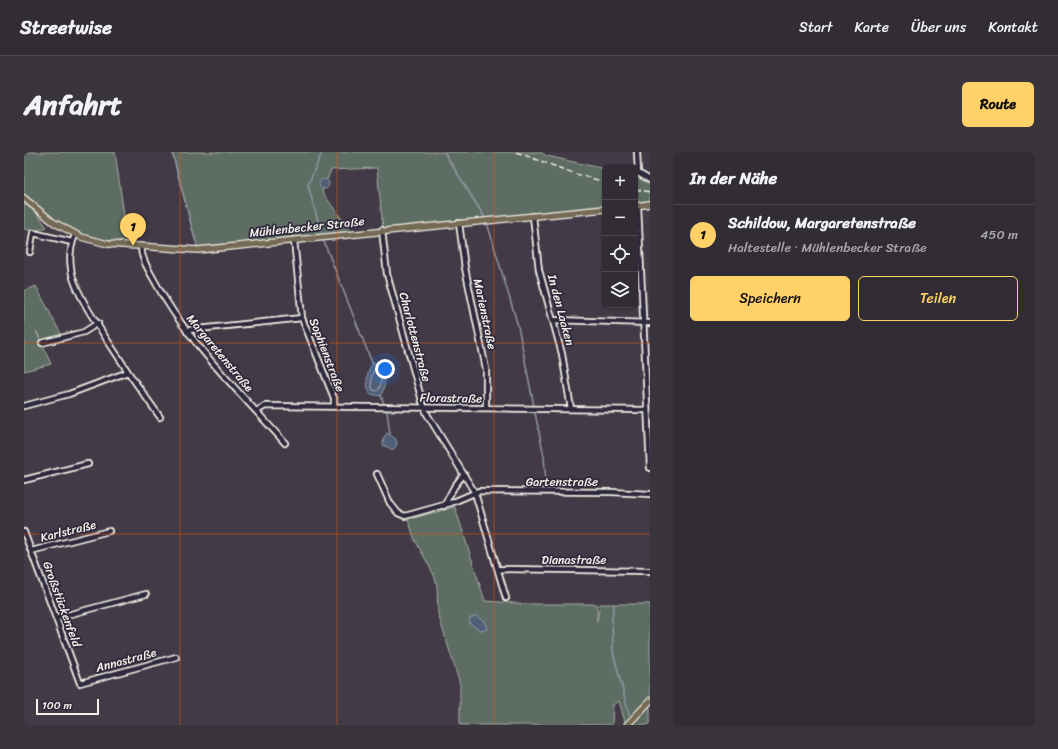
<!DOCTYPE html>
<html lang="de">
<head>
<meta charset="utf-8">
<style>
	:root { --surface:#322c34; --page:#3a343c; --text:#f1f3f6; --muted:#a8a7ac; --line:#4d484f; --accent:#ffd166 }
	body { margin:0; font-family:Sriracha,sans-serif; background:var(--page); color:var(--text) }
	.controls { position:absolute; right:12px; top:12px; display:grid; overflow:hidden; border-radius:6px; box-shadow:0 1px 3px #0004 }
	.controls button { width:36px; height:36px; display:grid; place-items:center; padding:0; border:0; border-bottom:1px solid var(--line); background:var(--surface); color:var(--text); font:20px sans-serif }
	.scale { position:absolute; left:12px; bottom:10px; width:63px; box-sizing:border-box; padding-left:4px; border:2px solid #f4f1e8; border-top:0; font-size:11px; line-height:14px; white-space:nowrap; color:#f4f1e8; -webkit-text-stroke:3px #2f2a3d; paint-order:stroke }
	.you { position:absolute; left:361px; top:217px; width:14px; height:14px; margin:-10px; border:3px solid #fff; border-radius:50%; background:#1a73e8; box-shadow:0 0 0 6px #1a73e833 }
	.badge { display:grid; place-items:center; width:26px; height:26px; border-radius:50%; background:var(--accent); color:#111; font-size:13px; font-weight:700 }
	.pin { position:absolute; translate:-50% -33px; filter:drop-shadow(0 1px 2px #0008) }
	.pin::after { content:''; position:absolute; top:21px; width:14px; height:12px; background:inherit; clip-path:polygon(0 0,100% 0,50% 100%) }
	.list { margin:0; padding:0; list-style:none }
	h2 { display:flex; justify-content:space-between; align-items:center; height:52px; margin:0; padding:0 16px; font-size:17px }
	h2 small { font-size:13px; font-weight:400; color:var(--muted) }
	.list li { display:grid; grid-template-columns:26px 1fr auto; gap:12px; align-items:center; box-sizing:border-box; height:60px; padding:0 16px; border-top:1px solid var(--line) }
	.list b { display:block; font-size:15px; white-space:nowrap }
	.list p { margin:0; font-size:13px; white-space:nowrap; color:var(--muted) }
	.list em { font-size:13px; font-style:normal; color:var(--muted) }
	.actions { display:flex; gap:8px; padding:12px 16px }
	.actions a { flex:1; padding:9px 0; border:1px solid var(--accent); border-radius:6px; text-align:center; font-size:14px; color:var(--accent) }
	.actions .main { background:var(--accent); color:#111 }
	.icon { flex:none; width:22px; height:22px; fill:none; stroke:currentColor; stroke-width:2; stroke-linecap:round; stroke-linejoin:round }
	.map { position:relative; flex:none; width:626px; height:573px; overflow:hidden; border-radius:6px }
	header { display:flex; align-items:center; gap:24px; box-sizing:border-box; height:56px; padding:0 20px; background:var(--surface); border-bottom:1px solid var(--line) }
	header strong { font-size:19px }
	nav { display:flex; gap:22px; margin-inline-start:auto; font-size:14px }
	.intro { display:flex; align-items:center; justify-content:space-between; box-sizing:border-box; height:96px; padding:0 24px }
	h1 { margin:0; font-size:28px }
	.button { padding:10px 18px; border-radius:6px; background:var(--accent); color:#111; font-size:14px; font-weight:700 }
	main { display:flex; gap:24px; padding:0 24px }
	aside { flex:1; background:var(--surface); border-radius:6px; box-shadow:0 1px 3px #0004 }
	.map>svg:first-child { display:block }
</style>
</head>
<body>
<header>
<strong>Streetwise</strong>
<nav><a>Start</a><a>Karte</a><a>Über uns</a><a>Kontakt</a></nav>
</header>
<div class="intro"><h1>Anfahrt</h1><a class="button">Route</a></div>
<main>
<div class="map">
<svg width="626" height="573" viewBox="0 0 626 573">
	<rect width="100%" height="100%" fill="#423a46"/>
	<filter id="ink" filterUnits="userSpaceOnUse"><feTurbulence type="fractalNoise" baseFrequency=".025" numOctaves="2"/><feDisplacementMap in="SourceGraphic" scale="8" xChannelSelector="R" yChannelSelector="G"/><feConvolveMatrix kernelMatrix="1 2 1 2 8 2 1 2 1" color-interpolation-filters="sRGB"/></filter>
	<g filter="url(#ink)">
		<!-- green -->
		<path fill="#5d6d64" stroke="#a8afa6" d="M 0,0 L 91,0 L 104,91 L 74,90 L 57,85 L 30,68 L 0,43 Z
			M 148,0 L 516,0 L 523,4 L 581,17 L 581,57 L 359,77 L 353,16 L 307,18 L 298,40 L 329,82 L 174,98 Z
			M 611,24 L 626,28 L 626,50 L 611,51 Z
			M 0,51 L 12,61 L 23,75 L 10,79 L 0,77 Z
			M 12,134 L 38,184 L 18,189 L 12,179 L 27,212 L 0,219 L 0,139 Z
			M 431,355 L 461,449 L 505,452 L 573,452 L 573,469 L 576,452 L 626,452 L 626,545 L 601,570 L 595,549 L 589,553 L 588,573 L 436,573 L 436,532 L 414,462 L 413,434 L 410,423 L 391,388 L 383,365 L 390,366 Z
			M 626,551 L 626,573 L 604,573 Z"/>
		<!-- water -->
		<path fill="#4f5e78" stroke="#9199a5" d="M295 32a5 5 0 1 1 10 0a5 5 0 1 1-10 0Z
			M 351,210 C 365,217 362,231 357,244 L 346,242 C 341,232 342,217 351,210 Z
			M 363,281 L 372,287 L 373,293 L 369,298 L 359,293 L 360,285 Z
			M 451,464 L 460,469 L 463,477 L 456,478 L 446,472 L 445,467 Z"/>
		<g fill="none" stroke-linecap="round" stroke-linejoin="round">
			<!-- shore -->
			<path stroke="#b2b6bb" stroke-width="1" d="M 352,215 C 359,221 359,233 353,239 L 349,238 C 346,232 347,219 352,215 Z"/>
			<!-- stream -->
			<path stroke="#9199a5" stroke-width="1.5" d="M 148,0 L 171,87
				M 420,0 L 461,66
				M 464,74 L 494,174 L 510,254
				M 297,80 L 284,33 L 298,0
				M 300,90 L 349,213
				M 357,243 L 360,253
				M 363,259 L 366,282
				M 511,261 L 520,304 L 522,333
				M 590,452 L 588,467 L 589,500 L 605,562
				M 608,572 L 608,573"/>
			<defs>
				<path id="minor" d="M 613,0 L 614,21 L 626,28
					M 614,54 L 626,316
					M 509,64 L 515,118 L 538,202 L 547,257
					M 435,71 L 441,116 L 462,217 L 462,256
					M 358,78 L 363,122 L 398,249 L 403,262 L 451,341 L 482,446
					M 270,88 L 278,166 L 310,246 L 310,254
					M 117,95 C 117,106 124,117 129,126 C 162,189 215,239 261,291
					M 6,100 L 9,81 L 48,90
					M 529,168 L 626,171
					M 163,180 L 165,178 L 278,166
					M 18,191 L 60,180 L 74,171
					M 104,220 L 136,265
					M 0,254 L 45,242 L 104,220 C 89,195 49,142 47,116 C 45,104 47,93 51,83
					M 233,259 L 241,254 L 623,258
					M 353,322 L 366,351 L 374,361 L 381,364 L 427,351 L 455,339 L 588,340 L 626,342
					M 0,328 L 64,312
					M 420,354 L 430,335 L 440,322
					M 0,380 L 56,531 L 152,505
					M 7,399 L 85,379
					M 474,417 L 626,419
					M 32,466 L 122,442"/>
				<path id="major" d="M 0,46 L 29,70 L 57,85 L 84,92 L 174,98 L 581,57
					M 611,54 L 626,52
					M 603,573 L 626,549"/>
			</defs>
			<!-- minor casing -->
			<use href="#minor" stroke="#f4f1e8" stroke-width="8"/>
			<!-- major casing -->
			<use href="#major" stroke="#f4f1e8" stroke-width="8"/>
			<!-- minor -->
			<use href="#minor" stroke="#2f2a3d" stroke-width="4.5"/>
			<!-- major -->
			<use href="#major" stroke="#756a55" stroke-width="5.5"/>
			<!-- rail -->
			<path stroke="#f4f1e8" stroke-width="1.5" stroke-dasharray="6 3" stroke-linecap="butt" d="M 492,0 L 552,22 L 581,30
				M 611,37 L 626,40"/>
		</g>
	</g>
	<!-- grid -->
	<path fill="none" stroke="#e8590c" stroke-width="1" stroke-opacity="0.55" d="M 156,0 L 156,573M 313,0 L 313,573M 470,0 L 470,573M 0,191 L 626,191M 0,382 L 626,382"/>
	<g text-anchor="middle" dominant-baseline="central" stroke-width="3.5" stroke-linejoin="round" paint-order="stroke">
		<!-- street labels -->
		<g font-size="12" fill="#f4f1e8" stroke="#2f2a3d">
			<text transform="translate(283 75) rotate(-6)">Mühlenbecker Straße</text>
			<text transform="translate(537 158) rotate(75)">In den Laaken</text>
			<text transform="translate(461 162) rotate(78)">Marienstraße</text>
			<text transform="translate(391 185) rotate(75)">Charlottenstraße</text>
			<text transform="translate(196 201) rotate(50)">Margaretenstraße</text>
			<text transform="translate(303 203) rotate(69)">Sophienstraße</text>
			<text transform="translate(427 246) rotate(1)">Florastraße</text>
			<text x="538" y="330">Gartenstraße</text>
			<text transform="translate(44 379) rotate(-14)">Karlstraße</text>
			<text x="550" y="408">Dianastraße</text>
			<text transform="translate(38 452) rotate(70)">Großstückenfeld</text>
			<text transform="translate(102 508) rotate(-15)">Annastraße</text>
		</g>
	</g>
</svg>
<div class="controls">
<button>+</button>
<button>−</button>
<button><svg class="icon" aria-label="locate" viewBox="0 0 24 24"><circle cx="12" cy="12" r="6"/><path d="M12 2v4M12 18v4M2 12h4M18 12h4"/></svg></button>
<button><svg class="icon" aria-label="layers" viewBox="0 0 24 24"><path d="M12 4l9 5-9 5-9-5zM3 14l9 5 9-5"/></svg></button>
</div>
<div class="scale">100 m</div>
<div class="you"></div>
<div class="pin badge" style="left:109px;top:94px">1</div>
</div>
<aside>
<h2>In der Nähe<small></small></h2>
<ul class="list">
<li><span class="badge">1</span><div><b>Schildow, Margaretenstraße</b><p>Haltestelle · Mühlenbecker Straße</p></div><em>450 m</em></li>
</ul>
<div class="actions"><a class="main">Speichern</a><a>Teilen</a></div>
</aside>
</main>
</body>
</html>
